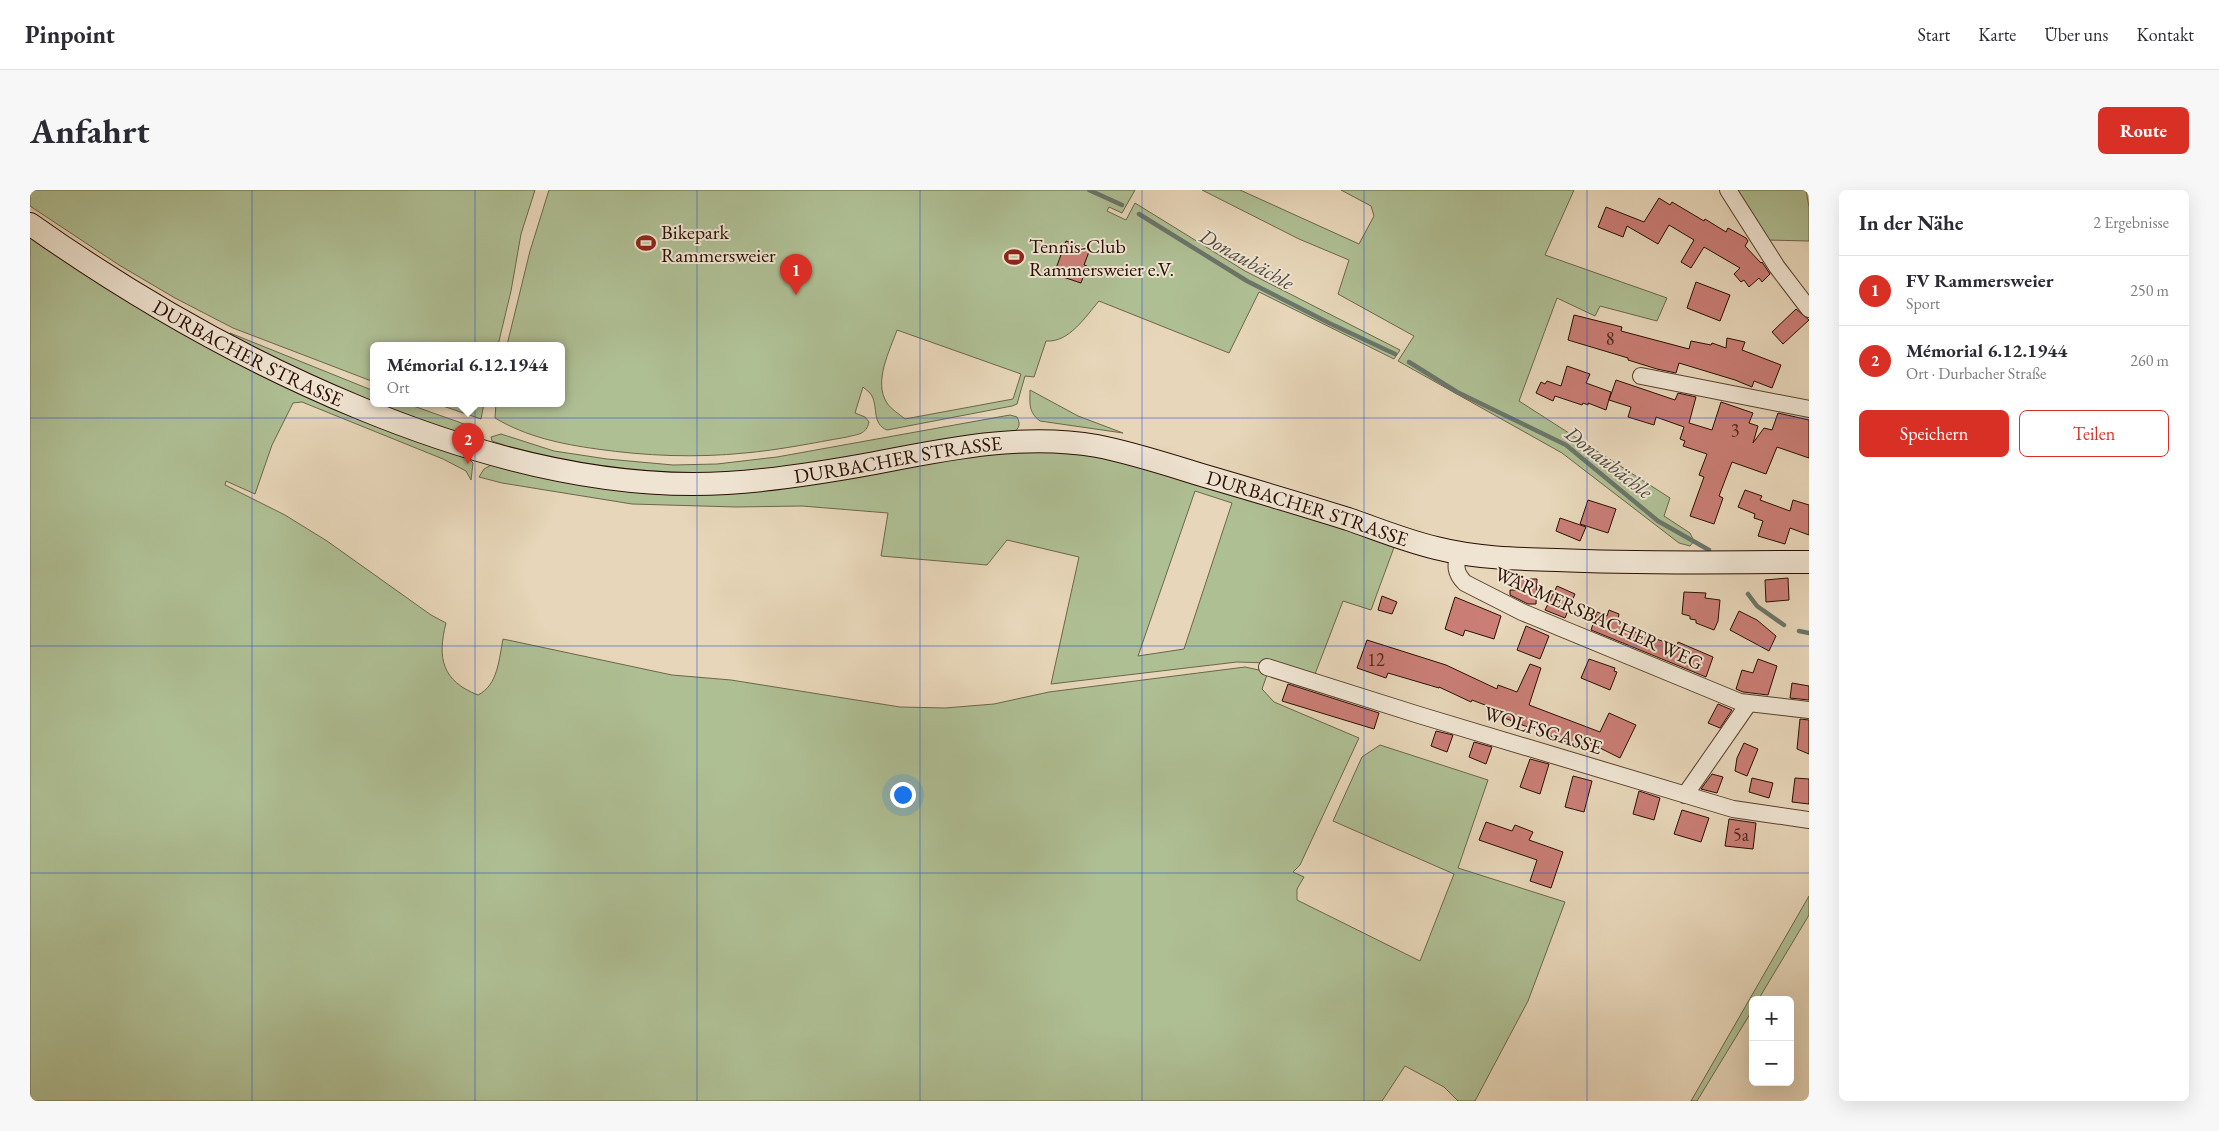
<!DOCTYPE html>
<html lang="de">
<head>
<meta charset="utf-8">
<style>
	:root { --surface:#fff; --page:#f7f7f7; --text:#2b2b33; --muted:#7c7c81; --line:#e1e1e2; --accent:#d93025 }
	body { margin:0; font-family:"EB Garamond",serif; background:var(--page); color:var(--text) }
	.controls { position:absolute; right:15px; bottom:15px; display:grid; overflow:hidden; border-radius:8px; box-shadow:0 5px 20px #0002 }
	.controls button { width:45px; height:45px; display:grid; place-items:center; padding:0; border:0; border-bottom:1px solid var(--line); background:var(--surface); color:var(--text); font:25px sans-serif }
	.you { position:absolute; left:872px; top:604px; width:18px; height:18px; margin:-12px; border:4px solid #fff; border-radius:50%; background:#1a73e8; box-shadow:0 0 0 8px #1a73e833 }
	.badge { display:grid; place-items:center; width:32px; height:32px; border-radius:50%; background:var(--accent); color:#fff; font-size:16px; font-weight:700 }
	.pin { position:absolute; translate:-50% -41px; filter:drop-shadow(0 1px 2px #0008) }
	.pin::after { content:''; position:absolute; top:26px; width:18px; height:15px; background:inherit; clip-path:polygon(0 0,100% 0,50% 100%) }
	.popup { position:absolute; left:340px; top:152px; width:195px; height:65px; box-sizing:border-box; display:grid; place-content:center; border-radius:8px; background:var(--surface); filter:drop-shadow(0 1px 4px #0005); font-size:16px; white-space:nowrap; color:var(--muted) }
	.popup b { font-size:19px; color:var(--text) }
	.popup::after { content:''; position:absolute; left:50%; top:100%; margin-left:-10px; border:10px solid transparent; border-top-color:var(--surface) }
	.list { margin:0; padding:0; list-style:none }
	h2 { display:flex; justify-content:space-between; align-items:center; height:65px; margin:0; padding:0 20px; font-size:21px }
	h2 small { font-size:16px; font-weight:400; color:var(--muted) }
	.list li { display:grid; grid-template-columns:32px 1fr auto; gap:15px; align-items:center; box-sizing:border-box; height:70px; padding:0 20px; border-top:1px solid var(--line) }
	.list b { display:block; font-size:19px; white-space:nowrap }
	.list p { margin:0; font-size:16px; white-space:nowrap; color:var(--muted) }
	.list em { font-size:16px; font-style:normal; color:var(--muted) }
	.actions { display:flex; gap:10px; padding:15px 20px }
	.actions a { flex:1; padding:11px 0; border:1px solid var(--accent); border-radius:8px; text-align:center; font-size:18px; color:var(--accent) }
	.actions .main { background:var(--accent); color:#fff }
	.map { position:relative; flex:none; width:1779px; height:911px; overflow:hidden; border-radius:8px }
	header { display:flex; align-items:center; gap:30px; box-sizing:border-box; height:70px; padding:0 25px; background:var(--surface); border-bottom:1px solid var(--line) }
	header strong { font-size:24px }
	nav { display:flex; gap:28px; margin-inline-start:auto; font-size:18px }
	.intro { display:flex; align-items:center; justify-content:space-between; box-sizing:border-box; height:120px; padding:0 30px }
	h1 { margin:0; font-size:35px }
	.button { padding:12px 22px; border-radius:8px; background:var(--accent); color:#fff; font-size:18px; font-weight:700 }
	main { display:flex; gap:30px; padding:0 30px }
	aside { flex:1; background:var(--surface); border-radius:8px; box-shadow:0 5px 20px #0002 }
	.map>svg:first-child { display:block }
</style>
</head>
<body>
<header>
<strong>Pinpoint</strong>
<nav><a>Start</a><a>Karte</a><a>Über uns</a><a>Kontakt</a></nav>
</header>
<div class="intro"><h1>Anfahrt</h1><a class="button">Route</a></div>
<main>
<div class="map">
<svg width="1779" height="911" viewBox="0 0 1779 911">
	<rect width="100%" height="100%" fill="#e7d6b9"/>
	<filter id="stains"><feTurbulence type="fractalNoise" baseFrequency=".004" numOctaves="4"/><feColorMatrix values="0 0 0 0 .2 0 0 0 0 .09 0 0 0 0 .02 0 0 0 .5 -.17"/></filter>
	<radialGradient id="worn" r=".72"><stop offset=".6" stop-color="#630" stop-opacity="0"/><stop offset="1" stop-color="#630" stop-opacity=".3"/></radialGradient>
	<!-- green -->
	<path fill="#afbf94" stroke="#6c664a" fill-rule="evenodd" d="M 0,0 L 505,0 L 491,44 L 481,101 L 468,155 L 344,155 L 344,192 L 203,138 L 145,108 L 89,75 L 0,16 Z
		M 519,0 L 1105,0 L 1092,23 L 1079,17 L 1077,21 L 1096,30 L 1105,13 L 1215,81 L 1370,160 L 1364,169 L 1229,102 L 1199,163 L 1069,111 C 1056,126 1039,153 1016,151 L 1004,187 L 995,186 L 987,214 L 982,216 L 857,240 C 842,234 848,218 842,206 C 840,202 836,200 833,197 L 825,223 L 835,227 L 839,232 C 836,245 828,244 817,247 C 783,253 749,260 715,263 C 666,268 616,266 567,259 C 531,254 497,247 465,228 L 466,213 L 532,213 L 532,155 L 477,155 L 500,61 ZM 867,140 L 991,184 L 983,209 L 875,229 C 869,224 861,219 857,213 C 843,192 860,160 867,140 Z
		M 1172,0 L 1210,0 L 1329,54 L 1344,26 L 1341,16 L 1311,0 L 1544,0 L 1515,65 L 1637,108 L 1627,131 L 1570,116 L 1565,126 L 1527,108 L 1489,211 L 1640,308 L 1634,326 L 1660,343 L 1664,351 L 1660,356 L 1649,353 L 1532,263 L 1368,171 L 1384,146 L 1308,104 L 1319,70 L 1269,49 Z
		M 1701,0 L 1776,0 L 1779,17 L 1779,51 L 1737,50 Z
		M 0,44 L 437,267 L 443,273 L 441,290 L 436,281 L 413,269 L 272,212 L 263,213 L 242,255 L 225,304 L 196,291 L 195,295 L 255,325 L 297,351 L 401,425 L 416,433 C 407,468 412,491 448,505 C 468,495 469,469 473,449 L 642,485 L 701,490 L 870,517 L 915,518 L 964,514 L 1019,502 L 1215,477 L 1238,482 L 1232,499 L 1244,512 L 1329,548 L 1270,675 L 1263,682 L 1274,687 L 1267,699 L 1267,710 L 1390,771 L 1424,684 L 1303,631 L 1332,567 L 1350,555 L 1458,590 L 1428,678 L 1535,712 L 1498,811 L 1445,911 L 1428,911 L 1414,897 L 1375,876 L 1352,911 L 0,911 Z
		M 200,143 L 344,201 L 344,213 L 375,213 L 437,235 L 444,239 L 443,247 L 433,247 L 324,207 L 197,147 Z
		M 1000,200 L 1048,226 L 1093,243 L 1010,231 C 998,222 1000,213 1000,200 Z
		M 404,213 L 454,213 L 451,229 Z
		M 980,225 L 987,227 C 991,235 989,237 984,243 L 771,278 L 653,287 L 522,271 L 462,251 L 461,247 L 471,244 L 524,261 L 577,269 L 643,275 L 687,274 L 747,267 Z
		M 1050,262 L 1116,275 L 1366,352 L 1341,420 L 1313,411 L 1285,484 L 1240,473 L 1207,472 L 1021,494 L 1049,367 L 977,350 L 957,375 L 851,366 L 858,323 L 772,316 L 706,317 L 602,314 L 472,293 L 449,287 L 454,279 L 463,274 L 609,300 L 950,263 ZM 1165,301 L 1202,313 L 1154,459 L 1108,466 Z
		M 1779,706 L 1779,725 L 1728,810 L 1723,810 L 1723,819 L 1667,911 L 1661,911 Z"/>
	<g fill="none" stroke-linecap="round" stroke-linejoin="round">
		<!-- stream -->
		<path stroke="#6b7569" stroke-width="4.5" d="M 1059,0 L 1092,15
			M 1109,24 L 1217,91 L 1299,133 L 1365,164
			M 1379,172 L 1427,202 L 1536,255 L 1628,331 L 1679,360
			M 1718,404 L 1727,416 L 1754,435
			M 1769,441 L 1779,443"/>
	</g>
	<!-- building -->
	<path fill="#ca7e76" stroke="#2a0e01" d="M 1629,8 L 1640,15 L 1642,12 L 1674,31 L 1675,29 L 1696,42 L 1698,38 L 1716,48 L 1718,51 L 1715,56 L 1731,73 L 1732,72 L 1740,84 L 1732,92 L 1729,88 L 1719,97 L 1714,90 L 1711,92 L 1704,84 L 1710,78 L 1674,57 L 1661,78 L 1651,72 L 1664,50 L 1639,35 L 1628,54 L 1597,36 L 1593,47 L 1568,37 L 1576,17 L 1614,32 Z
		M 1036,51 L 1060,59 L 1054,75 L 1057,76 L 1051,93 L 1024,84 Z
		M 1666,92 L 1700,105 L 1690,131 L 1657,118 Z
		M 1766,119 L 1779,130 L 1753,154 L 1742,142 Z
		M 1544,125 L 1592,137 L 1591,141 L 1659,159 L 1661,151 L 1681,155 L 1682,153 L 1696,158 L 1697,148 L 1715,152 L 1712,160 L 1751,175 L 1742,198 L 1724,191 L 1722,197 L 1705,190 L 1649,173 L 1646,183 L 1627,179 L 1598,170 L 1598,168 L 1538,150 Z
		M 1537,176 L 1560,184 L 1556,193 L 1581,202 L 1576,220 L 1558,213 L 1558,215 L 1553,213 L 1552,215 L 1525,206 L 1523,211 L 1506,203 L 1511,192 L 1515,194 L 1517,191 L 1531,196 Z
		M 1586,190 L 1645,210 L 1648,203 L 1666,207 L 1659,233 L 1682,240 L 1691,212 L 1723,223 L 1719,233 L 1728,236 L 1723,253 L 1734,238 L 1742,240 L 1748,223 L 1779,230 L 1779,268 L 1747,257 L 1736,284 L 1702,272 L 1689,306 L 1693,308 L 1684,334 L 1660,326 L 1674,287 L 1669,285 L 1677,264 L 1653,256 L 1655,251 L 1650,249 L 1654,237 L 1626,227 L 1624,235 L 1598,227 L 1601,217 L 1579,210 Z
		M 1715,300 L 1732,306 L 1730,310 L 1760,321 L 1763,310 L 1779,315 L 1779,345 L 1760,338 L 1755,354 L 1728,346 L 1733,331 L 1724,328 L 1725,324 L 1708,317 Z
		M 1558,310 L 1586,319 L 1578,343 L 1550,334 Z
		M 1530,328 L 1556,337 L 1550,351 L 1526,341 Z
		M 1758,388 L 1759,410 L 1736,412 L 1735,390 Z
		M 1488,389 L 1507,389 L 1506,414 L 1498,414 L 1480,405 L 1480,400 L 1488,400 Z
		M 1527,396 L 1545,404 L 1535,428 L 1515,420 Z
		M 1654,402 L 1676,403 L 1675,408 L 1690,410 L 1688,431 L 1684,440 L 1666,433 L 1666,430 L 1660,429 L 1660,426 L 1652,424 Z
		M 1352,406 L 1367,412 L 1362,424 L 1348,420 Z
		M 1425,407 L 1471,426 L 1464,449 L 1435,440 L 1433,446 L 1415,439 Z
		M 1579,420 L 1589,424 L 1588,429 L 1598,433 L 1596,439 L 1647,456 L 1648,452 L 1683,467 L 1676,487 L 1561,440 L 1567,422 L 1577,426 Z
		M 1709,421 L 1727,430 L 1746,446 L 1739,461 L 1700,440 Z
		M 1496,436 L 1519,446 L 1510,469 L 1487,460 Z
		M 1337,450 L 1416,475 L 1467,499 L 1468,495 L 1487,502 L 1500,474 L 1511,478 L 1499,515 L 1570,542 L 1579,523 L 1606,535 L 1590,568 L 1554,550 L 1551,558 L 1467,525 L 1468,520 L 1442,510 L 1441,512 L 1409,497 L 1409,498 L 1358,483 L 1356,488 L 1327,478 Z
		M 1559,469 L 1585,478 L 1584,481 L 1587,482 L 1580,500 L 1551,488 Z
		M 1728,469 L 1747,476 L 1738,505 L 1713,502 L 1706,499 L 1712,480 L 1723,483 Z
		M 1762,493 L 1779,496 L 1779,510 L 1760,508 Z
		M 1258,494 L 1349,523 L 1344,539 L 1252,511 Z
		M 1688,514 L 1702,520 L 1690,538 L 1678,533 Z
		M 1770,529 L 1779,530 L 1779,564 L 1767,559 Z
		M 1406,541 L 1423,545 L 1417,562 L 1401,556 Z
		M 1444,552 L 1462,557 L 1456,574 L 1439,567 Z
		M 1714,553 L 1728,559 L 1717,586 L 1705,581 L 1707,568 Z
		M 1500,569 L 1519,574 L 1510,604 L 1490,597 Z
		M 1682,584 L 1693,587 L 1687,603 L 1671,599 Z
		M 1543,586 L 1562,591 L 1554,622 L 1535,617 Z
		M 1722,588 L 1743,593 L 1739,608 L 1719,602 Z
		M 1765,588 L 1779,589 L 1779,614 L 1762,612 Z
		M 1609,601 L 1630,608 L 1624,630 L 1603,624 Z
		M 1652,620 L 1679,628 L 1671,652 L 1644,644 Z
		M 1699,629 L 1726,633 L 1723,659 L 1695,656 Z
		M 1456,632 L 1482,641 L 1485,635 L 1503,642 L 1499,650 L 1533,662 L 1521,698 L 1500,691 L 1507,670 L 1449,650 Z"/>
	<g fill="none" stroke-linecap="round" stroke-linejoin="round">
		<defs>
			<path id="street" d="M 1698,0 L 1747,77 L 1779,119
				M 1611,186 L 1779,219
				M 1429,362 C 1425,376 1425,383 1435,393 L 1492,422 L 1710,512 L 1779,520
				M 1237,477 L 1389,525 L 1703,619 L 1779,630
				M 1655,605 L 1719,513"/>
			<g id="secondary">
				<path id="s1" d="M 0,34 C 187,166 462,307 697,293 C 747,290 796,282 845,273 C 917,259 993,243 1067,256 C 1103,263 1139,275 1175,286 C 1223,300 1270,314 1318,329 C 1347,339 1376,351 1406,358 C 1445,368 1487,369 1527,370 C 1611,374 1695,372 1779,372"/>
			</g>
		</defs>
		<!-- street casing -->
		<use href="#street" stroke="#59402f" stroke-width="18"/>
		<!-- secondary casing -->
		<use href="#secondary" stroke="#2a0e01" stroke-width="24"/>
		<!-- street -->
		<use href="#street" stroke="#efe4d2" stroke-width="16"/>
		<!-- secondary -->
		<use href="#secondary" stroke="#efe4d2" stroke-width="22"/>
	</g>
	<!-- grid -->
	<path fill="none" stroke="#1d4ed8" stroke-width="1" stroke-opacity="0.55" d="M 222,0 L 222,911M 445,0 L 445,911M 667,0 L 667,911M 890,0 L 890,911M 1112,0 L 1112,911M 1334,0 L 1334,911M 1557,0 L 1557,911M 0,228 L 1779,228M 0,456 L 1779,456M 0,683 L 1779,683"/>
	<!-- icons -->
	<defs>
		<symbol id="stadium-bare" viewBox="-9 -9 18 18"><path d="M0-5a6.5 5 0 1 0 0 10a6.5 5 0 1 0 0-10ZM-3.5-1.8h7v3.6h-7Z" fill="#8f2418" stroke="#efe4d2" stroke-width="2.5" paint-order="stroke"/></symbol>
	</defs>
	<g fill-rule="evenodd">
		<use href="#stadium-bare" x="602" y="39" width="28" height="28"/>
		<use href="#stadium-bare" x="970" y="53" width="28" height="28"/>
	</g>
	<g text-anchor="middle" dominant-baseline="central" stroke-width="4" stroke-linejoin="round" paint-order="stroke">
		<!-- number labels -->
		<g font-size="18" fill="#522a1e">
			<text x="1580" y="148">8</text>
			<text x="1705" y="240">3</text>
			<text x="1346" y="469">12</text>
			<text x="1711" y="644">5a</text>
		</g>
		<!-- poi labels -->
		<g font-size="20" fill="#2a0e01" stroke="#efe4d2" text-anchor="start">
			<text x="631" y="42">Bikepark<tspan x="631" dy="23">Rammersweier</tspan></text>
			<text x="999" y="56">Tennis-Club<tspan x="999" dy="23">Rammersweier e.V.</tspan></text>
		</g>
		<!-- street labels -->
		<g font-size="20" fill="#2a0e01" stroke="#efe4d2">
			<text stroke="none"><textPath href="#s1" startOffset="254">DURBACHER STRASSE</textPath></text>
			<text stroke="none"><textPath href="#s1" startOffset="929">DURBACHER STRASSE</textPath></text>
			<text stroke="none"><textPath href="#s1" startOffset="1349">DURBACHER STRASSE</textPath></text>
			<text transform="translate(1569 428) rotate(24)">WÄRMERSBACHER WEG</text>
			<text transform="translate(1513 540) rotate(17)">WOLFSGASSE</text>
		</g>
		<!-- water labels -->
		<g font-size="21" font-style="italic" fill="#504a3e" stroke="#efe4d2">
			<text transform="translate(1217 69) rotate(29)">Donaubächle</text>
			<text transform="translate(1579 272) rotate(38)">Donaubächle</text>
		</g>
	</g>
	<rect width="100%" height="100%" filter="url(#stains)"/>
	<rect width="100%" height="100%" fill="url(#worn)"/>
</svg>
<div class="controls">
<button>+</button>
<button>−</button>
</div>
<div class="you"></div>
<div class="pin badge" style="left:766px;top:105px">1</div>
<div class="pin badge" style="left:438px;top:274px">2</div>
<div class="popup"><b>Mémorial 6.12.1944</b>Ort</div>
</div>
<aside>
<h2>In der Nähe<small>2 Ergebnisse</small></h2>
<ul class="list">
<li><span class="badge">1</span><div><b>FV Rammersweier</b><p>Sport</p></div><em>250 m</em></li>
<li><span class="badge">2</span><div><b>Mémorial 6.12.1944</b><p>Ort · Durbacher Straße</p></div><em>260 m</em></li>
</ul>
<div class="actions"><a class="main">Speichern</a><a>Teilen</a></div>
</aside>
</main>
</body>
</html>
